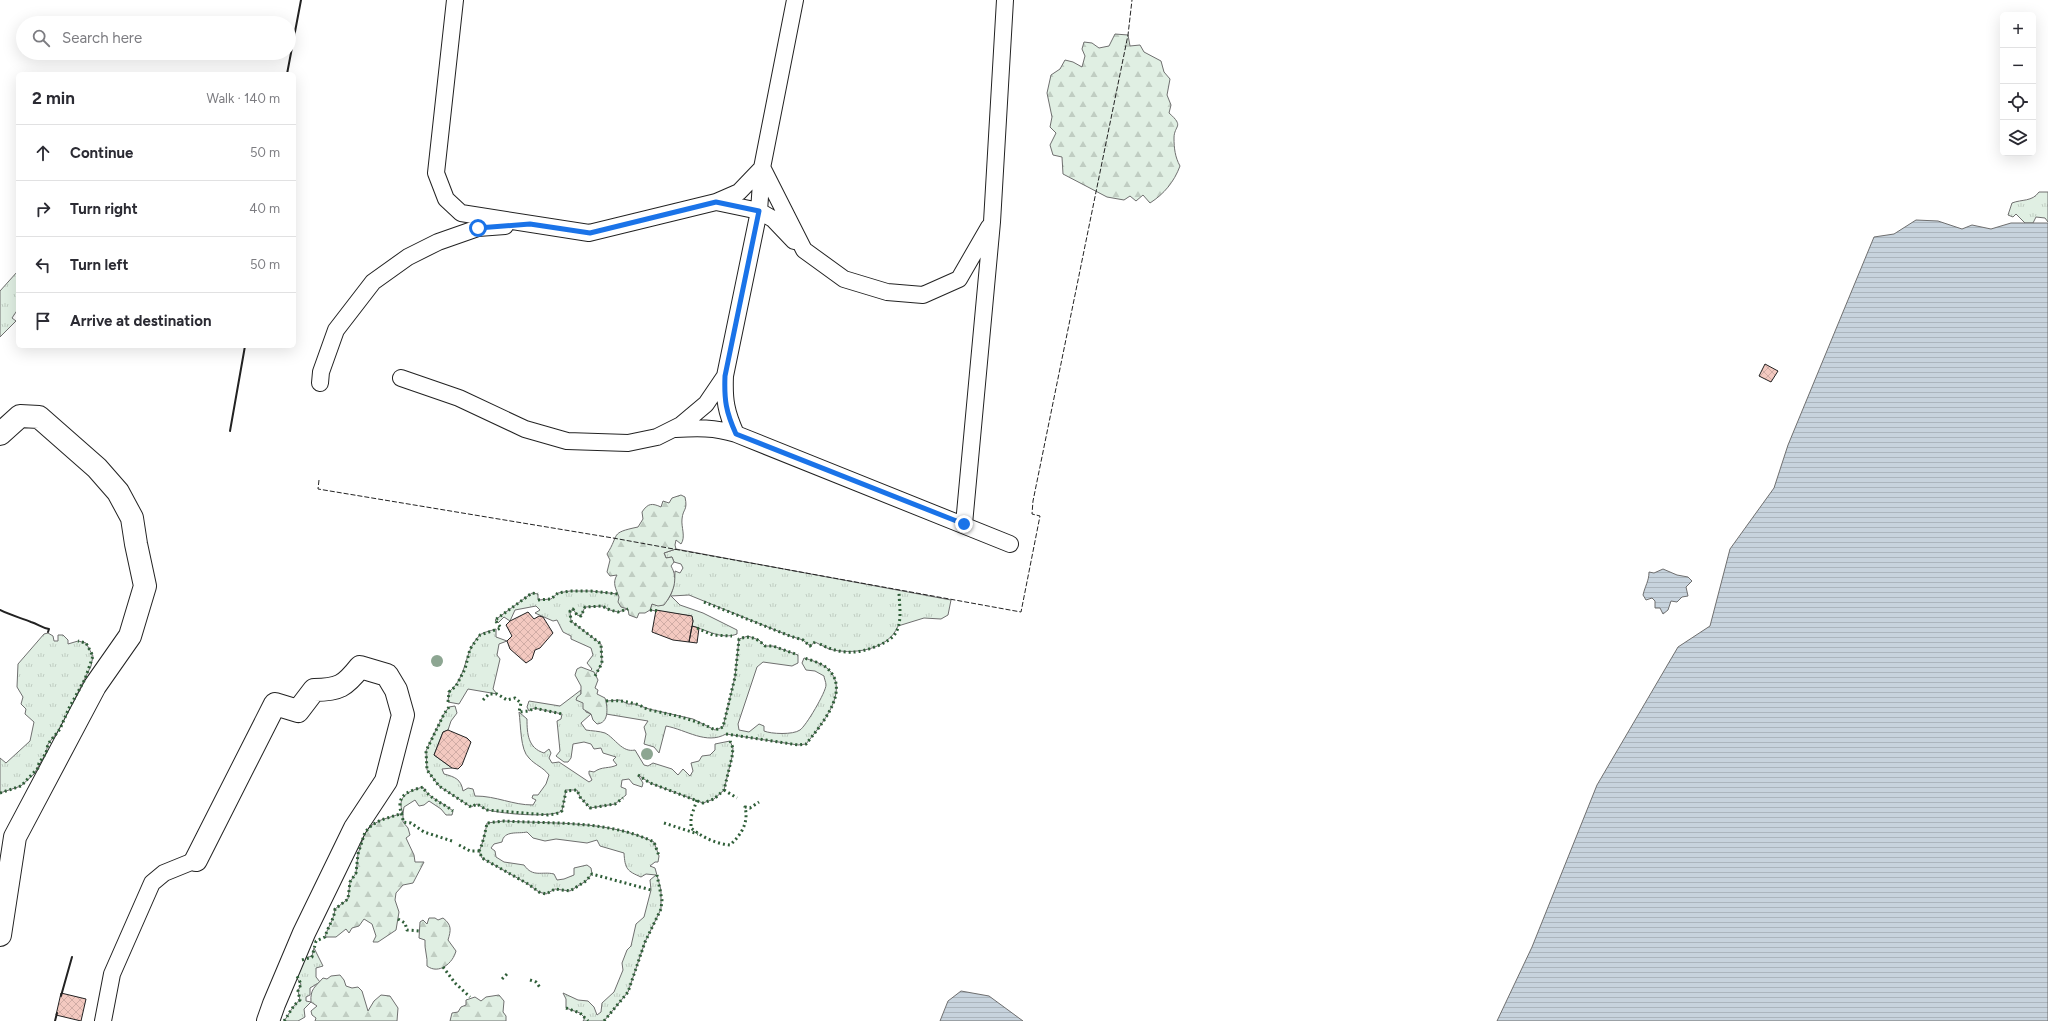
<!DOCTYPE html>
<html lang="en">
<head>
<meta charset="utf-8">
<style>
	:root { --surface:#fff; --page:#f7f7f7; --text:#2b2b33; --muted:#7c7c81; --line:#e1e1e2 }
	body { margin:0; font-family:Figtree,sans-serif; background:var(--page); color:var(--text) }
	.controls { position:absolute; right:12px; top:12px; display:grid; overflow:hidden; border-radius:6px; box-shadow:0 4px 16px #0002 }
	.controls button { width:36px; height:36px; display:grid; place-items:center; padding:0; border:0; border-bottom:1px solid var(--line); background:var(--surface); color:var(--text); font:20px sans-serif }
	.stop { position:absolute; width:12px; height:12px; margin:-9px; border:3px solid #1a73e8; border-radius:50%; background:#fff }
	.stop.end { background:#1a73e8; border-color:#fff; box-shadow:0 1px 4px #0008 }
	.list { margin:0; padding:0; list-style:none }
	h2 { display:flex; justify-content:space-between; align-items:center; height:52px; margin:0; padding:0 16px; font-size:17px }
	h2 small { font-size:13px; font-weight:400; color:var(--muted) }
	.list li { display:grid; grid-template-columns:26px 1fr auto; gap:12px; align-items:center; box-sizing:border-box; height:56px; padding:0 16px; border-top:1px solid var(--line) }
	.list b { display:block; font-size:15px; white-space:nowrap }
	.list em { font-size:13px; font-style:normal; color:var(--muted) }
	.icon { flex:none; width:22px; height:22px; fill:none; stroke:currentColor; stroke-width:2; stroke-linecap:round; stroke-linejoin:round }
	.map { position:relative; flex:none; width:2048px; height:1021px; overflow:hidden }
	.search { position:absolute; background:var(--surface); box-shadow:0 4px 16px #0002; left:16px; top:16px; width:280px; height:44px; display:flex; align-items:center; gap:10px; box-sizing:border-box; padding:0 14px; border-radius:22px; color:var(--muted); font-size:15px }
	.panel { position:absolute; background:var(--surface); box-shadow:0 4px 16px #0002; left:16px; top:72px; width:280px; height:276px; border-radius:6px }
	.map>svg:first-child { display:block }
</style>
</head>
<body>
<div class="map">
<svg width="2048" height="1021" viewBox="0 0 2048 1021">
	<defs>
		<pattern id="grass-tufts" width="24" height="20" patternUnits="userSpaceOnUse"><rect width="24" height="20" fill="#e0efe3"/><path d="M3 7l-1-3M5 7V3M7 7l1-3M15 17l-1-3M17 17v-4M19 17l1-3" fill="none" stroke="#c0cdc2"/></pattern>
		<pattern id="forest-firs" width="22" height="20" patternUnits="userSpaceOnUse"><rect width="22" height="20" fill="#e0efe3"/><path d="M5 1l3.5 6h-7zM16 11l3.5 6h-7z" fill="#c0cdc2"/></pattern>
		<pattern id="water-rules" width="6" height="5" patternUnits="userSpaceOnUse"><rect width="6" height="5" fill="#c7d3dd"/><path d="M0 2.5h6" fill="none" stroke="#abb5bd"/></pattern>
		<pattern id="building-cross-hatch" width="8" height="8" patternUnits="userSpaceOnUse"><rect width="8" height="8" fill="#f3c9c0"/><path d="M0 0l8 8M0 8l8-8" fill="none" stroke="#d0aca5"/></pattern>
	</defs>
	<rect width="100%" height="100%" fill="#fff"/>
	<!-- grass -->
	<path fill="url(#grass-tufts)" stroke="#6f6f6f" d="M 2039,192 L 2048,192 L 2048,222 L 2045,218 L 2036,217 L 2033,223 L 2025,223 L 2016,214 L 2013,217 L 2008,215 L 2012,203 C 2022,199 2032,202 2039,192 Z
		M 17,272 L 18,309 L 12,318 L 16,321 L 0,337 L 0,291 Z
		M 676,549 L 951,600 L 948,615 L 941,619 L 924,618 L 898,626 C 888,651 851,655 829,649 C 824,647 820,644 815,642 L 810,646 L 803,640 L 790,636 L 689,595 L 671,596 L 680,605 L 703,613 L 737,630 L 737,634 C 722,640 707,630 692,626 L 693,621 L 691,616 L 650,610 L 652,604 C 671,610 675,585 675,571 L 680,573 L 683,568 L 681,564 L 674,562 L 672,557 L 666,558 L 664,553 Z
		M 570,591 L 591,591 L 618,594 L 628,609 L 618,612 L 610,610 L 602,606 L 585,607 L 581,616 L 577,615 L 573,609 L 570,611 L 571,621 L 601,644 L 602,663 L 595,676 L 589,672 L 592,669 L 587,663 L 593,655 L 591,648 L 571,639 L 571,636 L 563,632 L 557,620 L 553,621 L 535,613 L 540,610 L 536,606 L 515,610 L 510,621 L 504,617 L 498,623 L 495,620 L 532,593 L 538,594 L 538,600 L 551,599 L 558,593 Z
		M 496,629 L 496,637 L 507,641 L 499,644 L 497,655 L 500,659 L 493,689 L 497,694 L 468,689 L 459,704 L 448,702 L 449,692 C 468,676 463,653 479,636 C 482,632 491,631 496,629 Z
		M 48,633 L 53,636 L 54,641 L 58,641 L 58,635 L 63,635 L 68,640 L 68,644 L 78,641 L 86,643 L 93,656 L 91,666 L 60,729 L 48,744 L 46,753 L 34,774 L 21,786 L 0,793 L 0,758 L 6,763 L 30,741 L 34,722 L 25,714 L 26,709 L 21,704 L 23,697 L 17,687 L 18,664 L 44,634 Z
		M 748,636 L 759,640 L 765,646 L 773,646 L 798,655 L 798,663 L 792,666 L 763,662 L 757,667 L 738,724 L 739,730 L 749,732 L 759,724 L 764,726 L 764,731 C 771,734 793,735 800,730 C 806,726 826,692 826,685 C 826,682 824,678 824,676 L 815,671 L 806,670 L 802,663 L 804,658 C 811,660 821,663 827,668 C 852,690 821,725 806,744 L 798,745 L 726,734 C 706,745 687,730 666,726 L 659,753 L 654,747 L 644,744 L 646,734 L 644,727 L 648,721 L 606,714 L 606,701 L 620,700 L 628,704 L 635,704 L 649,709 L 693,719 L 715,730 L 723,727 L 735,677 L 739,639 Z
		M 581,690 L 581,694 L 586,712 L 591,714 L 581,723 L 586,730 C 592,731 599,731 605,733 C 615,738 622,753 635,750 L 644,765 L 648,766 L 653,763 L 672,769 L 678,775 L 683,769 L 690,776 L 693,771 L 691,763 L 699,761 L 702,756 L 710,755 L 715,750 L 715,744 L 730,741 L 733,748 L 732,757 L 724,790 L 714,799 L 703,803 L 650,783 L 638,775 L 643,783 L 642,787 L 633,784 L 629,779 L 622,780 L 621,787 L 626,789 L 626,795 L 615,804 L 590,808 L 580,797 L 577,790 L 566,790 L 562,811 C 549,818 504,814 488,810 C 484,809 481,806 477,804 L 471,807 L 439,786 L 427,770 L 426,751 L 432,738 L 444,714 L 449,707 L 455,706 L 457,713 L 451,721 L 448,730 L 443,732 L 434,755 L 452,768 L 442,769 L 444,774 C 455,777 461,779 463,791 L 468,788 L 473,789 L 475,796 C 497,796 512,805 533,805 L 536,800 L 532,798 L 533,795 L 538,795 L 546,784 L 549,775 C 543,767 535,765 529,758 C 520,750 521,725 519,712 L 527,719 C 527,734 528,748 544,753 L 549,749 L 551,753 L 549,758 L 552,763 L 559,762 L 589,782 L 592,780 L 589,774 L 589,771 L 594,772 C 602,766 609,769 617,765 L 613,760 L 616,757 L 603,753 L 601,748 L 594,749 L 591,744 L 584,742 L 573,744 L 571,758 L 568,762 L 564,762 L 556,756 L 560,751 L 557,721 L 561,719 L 562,714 L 534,708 L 529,711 L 527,707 L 529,701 L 560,706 Z
		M 423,787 C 428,798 444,803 453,811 L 452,815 L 446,815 L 441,809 L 429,801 L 424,805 L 419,806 L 415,800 L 404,807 L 403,813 C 396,797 408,791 423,787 Z
		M 504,821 C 553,824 608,820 654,842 L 659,856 L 658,862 L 655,862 L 650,866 L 655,868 L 661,890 L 661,909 L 645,942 L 628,992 L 604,1021 L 583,1021 L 585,1018 L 580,1013 L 566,1008 L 566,999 L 563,993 L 578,1000 L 588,1001 L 594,1007 L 597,1015 L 601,1012 L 602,1003 L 614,992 L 623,970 L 622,963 L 627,950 L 631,946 L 636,924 L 644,917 L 651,890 L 650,880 L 656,875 L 646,874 L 641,877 C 627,871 625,869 624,853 L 600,846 L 597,840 L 587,843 L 556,839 L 545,841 L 533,838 L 527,832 C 518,834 504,830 502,842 L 494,844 L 491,848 L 495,851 L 496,857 L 504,862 L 524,865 C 533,878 542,871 554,874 L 557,880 L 564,879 L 574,875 L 574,868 L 587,865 L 591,868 L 592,874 L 586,881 L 570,891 L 555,889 L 546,894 L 539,892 L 528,884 L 482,858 L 479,851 C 482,847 486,829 487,823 Z
		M 314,948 L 323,966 L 316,968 L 316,977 L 320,982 L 310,988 L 310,995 L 306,997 L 306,1001 L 311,1002 L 304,1009 L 305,1017 L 298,1021 L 284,1021 C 290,1013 292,1006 300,1000 L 298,991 L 301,984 L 295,976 L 302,959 L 312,956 Z"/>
	<!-- forest -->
	<path fill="url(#forest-firs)" stroke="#6f6f6f" d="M 1115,34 L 1128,35 L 1130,46 L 1140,45 L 1144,52 L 1161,61 L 1164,72 L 1170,79 L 1167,95 L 1171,105 L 1169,113 C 1185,127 1174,125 1174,138 C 1174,148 1175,157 1180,166 C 1174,182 1164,194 1150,203 L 1143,195 L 1136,201 L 1130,196 L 1124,200 L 1107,197 L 1063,174 L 1062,157 L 1053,155 L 1050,145 L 1056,133 L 1050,127 L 1052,117 L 1047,93 L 1051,75 L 1060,69 L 1065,60 L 1073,62 L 1082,67 L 1085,56 L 1082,49 L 1084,42 L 1092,43 L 1099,48 L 1109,46 Z
		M 681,495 L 685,497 C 688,511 683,508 682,519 C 681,527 686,537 681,544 L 676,540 L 675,545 L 676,549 L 664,553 L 666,558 L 672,557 L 674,562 L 671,566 C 679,579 673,593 664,605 L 658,606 L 652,604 L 650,610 L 645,613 L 639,613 L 637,618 L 629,615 L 628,609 L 621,607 L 618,602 L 619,597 C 616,589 612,583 617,575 L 610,576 L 607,572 L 610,560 L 607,554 C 620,534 609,533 638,527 L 643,519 L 642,512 C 648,503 652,503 661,507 L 663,501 L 669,503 L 672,498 Z
		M 581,667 L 594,672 L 598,680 L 595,688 L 598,690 L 597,694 L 605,698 C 608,708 609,723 597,724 L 593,720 L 591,714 L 583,709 L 583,703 L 576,700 L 577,697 L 581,694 L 581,686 L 575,675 L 577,669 Z
		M 403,813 L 403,822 L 408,828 L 410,835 L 406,838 L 414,855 L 415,862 L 424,862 L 413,883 L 403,885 L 396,893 L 395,900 L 399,912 L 396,930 L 378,942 L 373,942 L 376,936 L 372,924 L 364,919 L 359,926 L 352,928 L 349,933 L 346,929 L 336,937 L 325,937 C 328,926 334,920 335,909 L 348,899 L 350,882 L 356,873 L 358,854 L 365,832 L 372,825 L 381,820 Z
		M 429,918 L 435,918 L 438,920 L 443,918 C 452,925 451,930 448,940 L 456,951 C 453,963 439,975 427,966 C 428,957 424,949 425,940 L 419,938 L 420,922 L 423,920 L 427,924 Z
		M 340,975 L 344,980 L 346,986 L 352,988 L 358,987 L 362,991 L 368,1011 L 374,1001 L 381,995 L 390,996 L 398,1008 L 397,1021 L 315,1021 L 316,1018 L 312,1015 L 311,1011 L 317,1006 L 311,1002 C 310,989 315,987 323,978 L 327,979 L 331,976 Z
		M 499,995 L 504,1001 L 503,1012 L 506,1016 L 506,1021 L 450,1021 L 452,1013 L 458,1012 L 461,1007 L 466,1005 L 466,1000 L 475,997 L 481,1001 L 486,997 Z"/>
	<!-- water -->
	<path fill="url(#water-rules)" stroke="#6f6f6f" d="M 1916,220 L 1938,221 L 1962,229 L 1972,225 L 1991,229 L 2011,223 L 2048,223 L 2048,1021 L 1497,1021 L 1532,947 L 1597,785 L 1678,647 L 1710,626 L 1730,549 L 1774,488 L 1788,445 L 1874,237 L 1894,234 Z
		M 1663,569 L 1677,575 L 1688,577 L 1692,581 L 1686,587 L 1688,596 L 1682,597 L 1677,602 L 1671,601 L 1668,610 L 1663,614 L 1660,608 L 1655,608 L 1655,601 L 1652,598 L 1646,600 L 1643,595 C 1645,586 1649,581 1649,572 L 1654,573 Z
		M 961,991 L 989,996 L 1023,1021 L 940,1021 L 948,1001 Z"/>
	<!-- building -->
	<path fill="url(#building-cross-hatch)" stroke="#222" d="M 1765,364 L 1778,371 L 1771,382 L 1759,376 Z
		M 656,610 L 692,616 L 693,621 L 689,642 L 673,640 L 652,632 Z
		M 528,612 L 534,619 L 539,616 L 543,617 L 553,633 L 540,648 L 535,650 L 532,659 L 526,663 L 510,649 L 507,641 L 512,636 L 506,625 L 510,621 Z
		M 692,626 L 699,628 L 697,643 L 689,642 Z
		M 448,730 L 467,738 L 471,742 L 462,765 L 458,769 L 452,768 L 434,755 L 443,732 Z
		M 61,993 L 86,999 L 81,1021 L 56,1015 Z"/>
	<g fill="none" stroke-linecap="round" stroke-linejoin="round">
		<defs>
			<path id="lane" d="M 455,0 L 436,173 L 446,199 L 461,213 L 589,233 L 716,202 L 739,192 L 762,168
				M 763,169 L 804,250 L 844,279 L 887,292 L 923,295 L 959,279 L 989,227
				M 716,202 L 759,211 L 773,219 L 794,241
				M 401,378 L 459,398 L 525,429 L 567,441 L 628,443 L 657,437 L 681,425 L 706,404 L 725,376 L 759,211 L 762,168 L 795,0
				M 320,383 L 321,372 L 336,330 L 373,282 L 408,257 L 438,242 L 478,228 L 505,226
				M 674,429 C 696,428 714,427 736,434 C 726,412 724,400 725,376
				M 736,434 L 1010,544
				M 964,524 L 992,222 L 1005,0
				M 103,1021 L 112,974 L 152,883 L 164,873 L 196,860"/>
			<path id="street" d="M 0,434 L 20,416 L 39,417 L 97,468 L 118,492 L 132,518 L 136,544 L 145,586 L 130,636 L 95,686 L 15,837 L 0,935
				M 196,860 L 275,704 L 298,711 L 314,690 C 339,690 345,686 360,667 L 387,675 L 396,690 L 403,715 L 386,781 L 355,828 L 304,933 L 274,1004 L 268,1021"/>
		</defs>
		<!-- lane casing -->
		<use href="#lane" stroke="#222" stroke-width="18"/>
		<!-- street casing -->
		<use href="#street" stroke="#222" stroke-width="24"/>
		<!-- lane -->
		<use href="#lane" stroke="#fff" stroke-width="16"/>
		<!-- street -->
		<use href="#street" stroke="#fff" stroke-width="22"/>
		<!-- hedge -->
		<path stroke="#2f5e38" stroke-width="3" stroke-dasharray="2 3" stroke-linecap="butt" d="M 538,600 L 551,599 L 558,593 L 570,591 L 591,591 L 618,594
			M 704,602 L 790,636 L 803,640 L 810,646 L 815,642
			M 650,610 L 659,611
			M 697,628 L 713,635 L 732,636
			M 820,644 C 829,649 842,653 853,652 C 864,652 888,644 895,634 C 903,622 899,604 899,591
			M 595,676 L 602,663 L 601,644 L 571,621 L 570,611 L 573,609 L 577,615 L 581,616 L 585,607 L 602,606 L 610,610 L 618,612 L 628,609
			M 483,700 L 489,694 L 497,694 L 507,700 L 515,698 L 521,703 L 519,712 L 529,711 L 534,708 L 562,714
			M 606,701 C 617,700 626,701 636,704 C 641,705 645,709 650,710 C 673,715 694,719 715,730 L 723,727 L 735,677 L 739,639 C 750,635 757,638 765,646 L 773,646 L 798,655
			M 448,702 L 449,692 L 456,686 L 465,669 L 470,649 L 480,635 L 501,628 L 495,620 L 532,593 L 538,594
			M 449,707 L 444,714 L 426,751 L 427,770 L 439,786 L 471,807 L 477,804 L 487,810 L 548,815 L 556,814 L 562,811 L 566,791 L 577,790 L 580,797 L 590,808 L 615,804 L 623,798
			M 726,734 L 798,745 L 806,744 C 821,725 852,690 827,668 C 821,663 811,660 804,658
			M 638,775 L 650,783 L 703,803 L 714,799 L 724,790 L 732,757 L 733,748 L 730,741
			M 724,790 L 737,798
			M 0,793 L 21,786 L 38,768 L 39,763 L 46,753 L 48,744 L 60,729 L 69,708 L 85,679 L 93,656 L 86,643 L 78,641
			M 697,800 L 691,817 L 691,828 C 702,837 716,844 730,845 C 741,835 749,823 745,807 L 750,808 L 759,802
			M 664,823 L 698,834
			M 452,841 L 424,832 L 411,823 L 403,822 C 403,816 400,812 400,806 C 399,793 413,790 423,787 C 428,798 443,803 453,811
			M 459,845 L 470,851 L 479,851 L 482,858 L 528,884 L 539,892 L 546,894 L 555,889 L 570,891 L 586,881 L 592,874 L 651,890
			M 479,851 C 482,847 486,829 487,823 L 504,821 C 553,824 608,820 654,842 L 659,856
			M 398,919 L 405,923 L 407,930 L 420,931
			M 302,960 L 312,957 L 316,941 L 325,937 C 328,926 334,920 335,909 L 348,899 L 350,882 L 356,873 L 358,854 L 365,832 L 372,825 L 381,820 L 403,813
			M 443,967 L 455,983 L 470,997
			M 502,979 L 508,973
			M 530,980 L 536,982 L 541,989
			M 566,1008 L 580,1013 L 588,1021
			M 284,1021 C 290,1013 292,1006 300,1000 L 298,991 L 301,984 L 296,974
			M 604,1021 L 628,992 L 645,942 L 661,909 L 662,900 L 657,875"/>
		<!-- fence -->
		<path stroke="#222" stroke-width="1" stroke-dasharray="5 2" stroke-linecap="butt" d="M 319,480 L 318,489 L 613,538 L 1021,612 L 1040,516 L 1032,514 L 1033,501 L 1128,35 L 1132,0"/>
		<!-- wall -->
		<path stroke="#222" stroke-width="2" d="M 287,74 L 301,0
			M 230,431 L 245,346
			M 0,610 C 10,615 21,618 31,622 C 38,624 42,628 49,629 L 48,632
			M 61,996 L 72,957
			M 55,1021 L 57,1013"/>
	</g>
	<!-- trees -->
	<g fill="#8da692">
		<circle cx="437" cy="661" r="6"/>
		<circle cx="647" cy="754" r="6"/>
	</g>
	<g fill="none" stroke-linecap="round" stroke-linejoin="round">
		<!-- route -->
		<path stroke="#1a73e8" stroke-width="5" d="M 478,228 L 530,224 L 590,233 L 716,202 L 759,211 L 725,376 C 724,400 726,412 736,434 L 964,524"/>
	</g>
</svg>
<div class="controls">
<button>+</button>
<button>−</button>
<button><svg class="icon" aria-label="locate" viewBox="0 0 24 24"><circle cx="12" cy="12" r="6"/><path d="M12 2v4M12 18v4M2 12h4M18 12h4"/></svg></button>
<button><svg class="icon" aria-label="layers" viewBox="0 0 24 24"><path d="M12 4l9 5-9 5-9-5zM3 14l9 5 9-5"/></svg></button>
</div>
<div class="stop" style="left:478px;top:228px"></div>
<div class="stop end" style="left:964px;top:524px"></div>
<div class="search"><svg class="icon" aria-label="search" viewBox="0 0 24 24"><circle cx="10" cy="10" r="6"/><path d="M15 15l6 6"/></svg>Search here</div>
<section class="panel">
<h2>2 min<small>Walk · 140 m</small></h2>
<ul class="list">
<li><svg class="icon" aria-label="ahead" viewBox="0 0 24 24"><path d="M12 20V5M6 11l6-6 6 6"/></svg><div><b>Continue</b></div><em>50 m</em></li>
<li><svg class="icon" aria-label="right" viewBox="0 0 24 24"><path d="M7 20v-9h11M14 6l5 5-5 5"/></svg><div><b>Turn right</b></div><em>40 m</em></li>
<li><svg class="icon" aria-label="left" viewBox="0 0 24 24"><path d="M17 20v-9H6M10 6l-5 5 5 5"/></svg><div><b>Turn left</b></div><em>50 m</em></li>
<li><svg class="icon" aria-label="arrive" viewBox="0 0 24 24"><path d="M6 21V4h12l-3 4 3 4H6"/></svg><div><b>Arrive at destination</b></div></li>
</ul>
</section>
</div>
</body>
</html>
